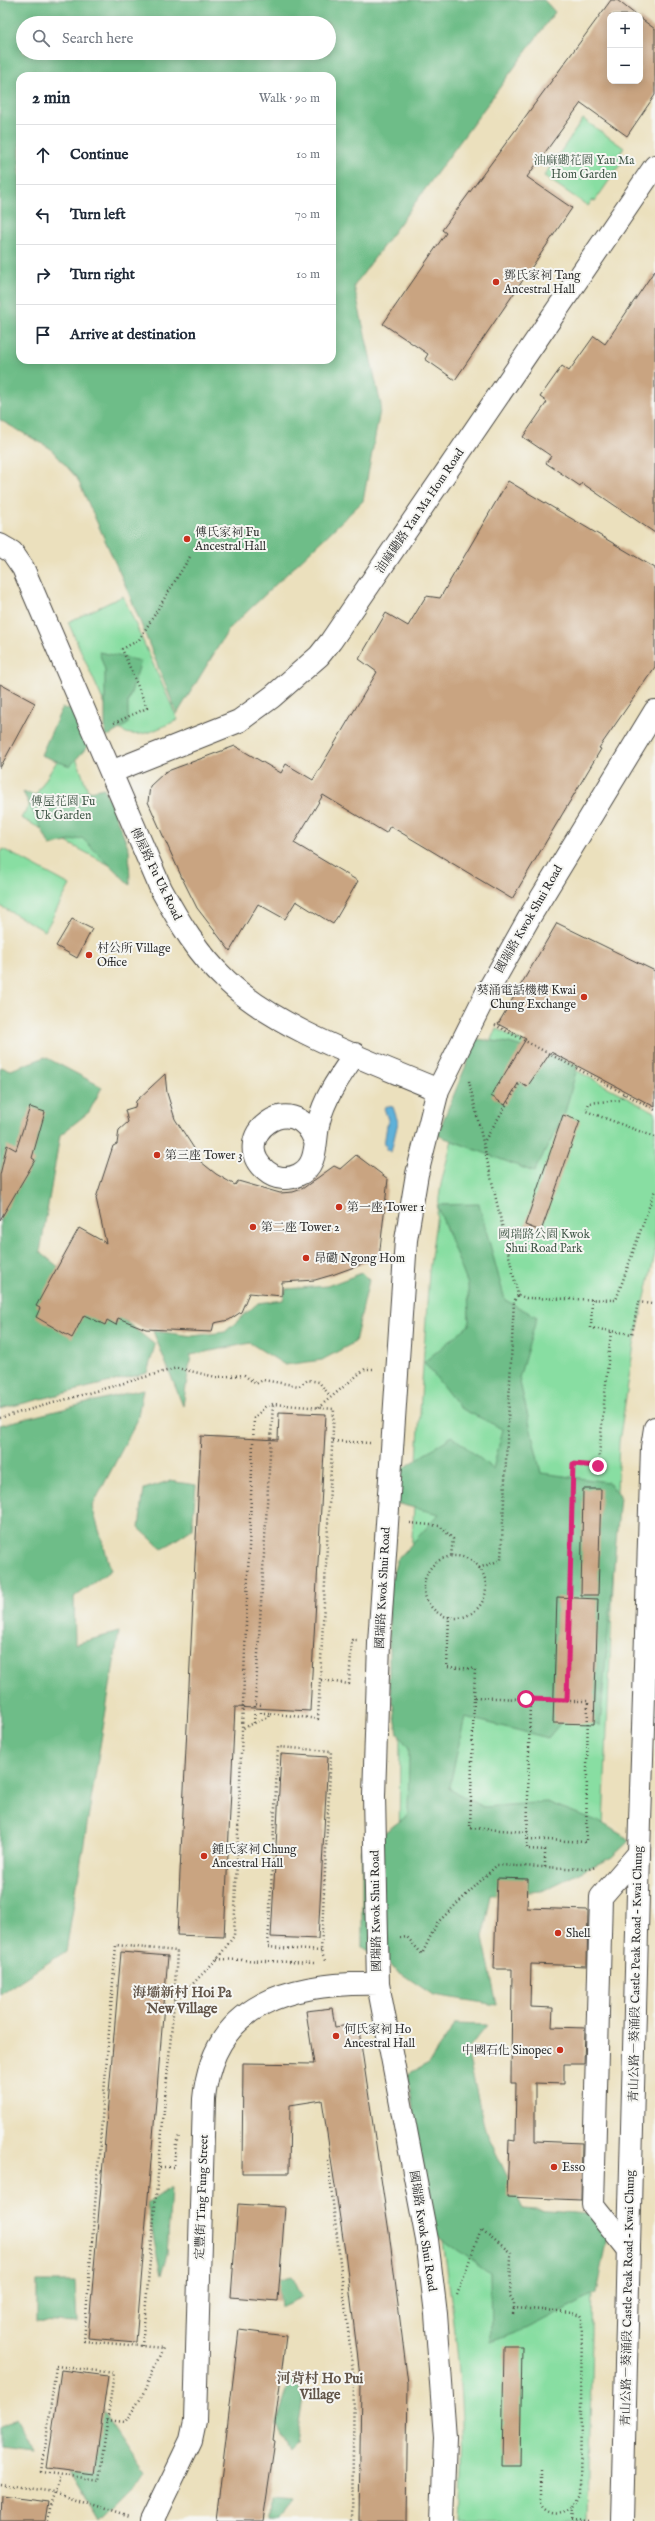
<!DOCTYPE html>
<html lang="en">
<head>
<meta charset="utf-8">
<style>
	:root { --surface:#fff; --page:#f2f2f3; --text:#1f2937; --muted:#747a83; --line:#e0e1e3 }
	body { margin:0; font-family:"IM FELL English","Noto Serif TC",serif; background:var(--page); color:var(--text) }
	.controls { position:absolute; right:12px; top:12px; display:grid; overflow:hidden; border-radius:8px; box-shadow:0 2px 10px #0003 }
	.controls button { width:36px; height:36px; display:grid; place-items:center; padding:0; border:0; border-bottom:1px solid var(--line); background:var(--surface); color:var(--text); font:20px sans-serif }
	.stop { position:absolute; width:12px; height:12px; margin:-9px; border:3px solid #db2777; border-radius:50%; background:#fff }
	.stop.end { background:#db2777; border-color:#fff; box-shadow:0 1px 4px #0008 }
	.list { margin:0; padding:0; list-style:none }
	h2 { display:flex; justify-content:space-between; align-items:center; height:52px; margin:0; padding:0 16px; font-size:17px }
	h2 small { font-size:13px; font-weight:400; color:var(--muted) }
	.list li { display:grid; grid-template-columns:26px 1fr auto; gap:12px; align-items:center; box-sizing:border-box; height:60px; padding:0 16px; border-top:1px solid var(--line) }
	.list b { display:block; font-size:15px; white-space:nowrap }
	.list em { font-size:13px; font-style:normal; color:var(--muted) }
	.icon { flex:none; width:22px; height:22px; fill:none; stroke:currentColor; stroke-width:2; stroke-linecap:round; stroke-linejoin:round }
	.map { position:relative; flex:none; width:655px; height:2521px; overflow:hidden }
	.search { position:absolute; background:var(--surface); box-shadow:0 2px 10px #0003; left:16px; top:16px; width:320px; height:44px; display:flex; align-items:center; gap:10px; box-sizing:border-box; padding:0 14px; border-radius:22px; color:var(--muted); font-size:15px }
	.panel { position:absolute; background:var(--surface); box-shadow:0 2px 10px #0003; left:16px; top:72px; width:320px; height:292px; border-radius:12px }
	.map>svg:first-child { display:block }
</style>
</head>
<body>
<div class="map">
<svg width="655" height="2521" viewBox="0 0 655 2521">
	<rect width="100%" height="100%" fill="#f6f6f2"/>
	<filter id="ink" filterUnits="userSpaceOnUse"><feTurbulence type="fractalNoise" baseFrequency=".025" numOctaves="2"/><feDisplacementMap in="SourceGraphic" scale="8" xChannelSelector="R" yChannelSelector="G"/><feConvolveMatrix kernelMatrix="1 2 1 2 8 2 1 2 1" color-interpolation-filters="sRGB"/></filter>
	<filter id="wash" filterUnits="userSpaceOnUse"><feTurbulence type="fractalNoise" baseFrequency=".012" numOctaves="4" result="noise"/><feDisplacementMap in="SourceGraphic" scale="16" xChannelSelector="R" yChannelSelector="G"/><feGaussianBlur stdDeviation="0.9" result="paint"/><feColorMatrix in="noise" values="0 0 0 0 0 0 0 0 0 0 0 0 0 0 0 0 0 1.4 0 .05"/><feComposite in="paint" operator="in"/></filter>
	<g filter="url(#wash)">
		<rect width="100%" height="100%" fill="#ebe0bd"/>
		<!-- green -->
		<path fill="#88dea2" stroke="#5a8466" d="M 583,119 L 624,148 L 619,155 L 624,159 L 595,201 L 592,200 L 588,206 L 544,176 Z
			M 123,596 L 178,720 C 155,729 130,747 112,721 L 68,622 Z
			M 72,747 L 117,869 L 21,818 L 64,750 Z
			M 3,849 L 70,885 L 45,931 L 0,906 L 0,855 Z
			M 496,1028 L 655,1112 L 655,1254 L 634,1345 L 619,1442 L 602,1850 L 399,1870 L 400,1725 L 429,1272 L 441,1184 L 458,1115 Z
			M 441,2226 L 594,2241 L 588,2521 L 460,2521 C 462,2488 463,2456 462,2423 C 460,2357 450,2291 441,2226 Z"/>
		<!-- forest -->
		<path fill="#6ebd88" stroke="#4c745a" fill-rule="evenodd" d="M 0,0 L 544,0 L 555,12 L 354,286 L 381,405 L 363,501 L 229,629 L 177,714 L 127,589 L 77,478 L 50,448 L 0,420 ZM 23,23 L 329,23 L 329,53 L 23,53 ZM 20,76 L 332,76 L 332,360 L 20,360 Z
			M 99,652 L 141,661 L 128,702 L 128,724 L 105,738 L 105,670 Z
			M 62,708 L 76,710 L 89,745 L 70,766 L 41,755 Z
			M 104,788 L 129,849 L 130,885 L 82,838 L 50,846 L 23,792 L 54,799 Z
			M 477,1039 L 509,1043 L 578,1064 L 564,1116 L 534,1172 L 437,1135 Z
			M 45,1057 L 102,1087 L 89,1112 L 60,1135 L 40,1252 L 155,1345 L 147,1373 L 0,1409 L 0,1067 L 11,1070 Z
			M 479,1204 L 505,1300 L 537,1317 L 519,1378 L 541,1473 L 608,1482 L 620,1496 L 600,1726 L 568,1714 L 548,1738 L 465,1717 L 449,1789 L 484,1807 L 547,1802 L 602,1823 L 630,1840 L 612,1857 L 542,1891 L 491,1895 L 483,1937 L 497,2005 L 433,1995 L 362,1947 L 362,1849 L 408,1815 L 409,1748 L 398,1734 L 389,1680 L 389,1586 L 397,1560 L 439,1514 L 395,1503 L 395,1474 L 452,1436 L 493,1469 L 503,1429 L 460,1408 L 424,1362 L 469,1325 L 468,1285 L 437,1205 Z
			M 362,1273 L 369,1280 L 355,1342 L 322,1360 L 285,1365 L 250,1343 L 191,1355 L 183,1406 L 153,1331 L 193,1336 L 225,1332 L 258,1303 L 283,1300 L 286,1289 L 327,1286 Z
			M 143,1389 L 137,1421 L 92,1507 L 111,1570 L 74,1597 L 75,1644 L 119,1632 L 66,1951 L 0,1994 L 0,1425 Z
			M 169,1481 L 196,1485 L 192,1529 L 162,1549 L 139,1528 L 144,1489 Z
			M 455,2024 L 487,2025 L 467,2050 L 485,2130 L 523,2209 L 611,2216 L 596,2293 L 528,2328 L 491,2342 L 490,2273 L 435,2234 L 419,2150 L 408,2074 L 429,2063 Z
			M 171,2187 L 167,2255 L 161,2275 L 147,2204 Z
			M 292,2276 L 302,2297 L 280,2307 L 277,2280 Z
			M 37,2282 L 75,2282 L 77,2323 L 37,2321 Z
			M 293,2374 L 303,2397 L 296,2443 L 289,2450 L 276,2424 Z
			M 99,2405 L 145,2473 L 98,2520 L 61,2457 Z
			M 16,2418 L 33,2451 L 0,2447 L 0,2429 Z
			M 269,2497 L 290,2499 L 277,2521 L 268,2521 Z"/>
		<!-- water -->
		<path fill="#5eb1d9" stroke="#446e82" d="M 387,1106 L 393,1107 L 398,1122 L 391,1152 L 386,1149 L 387,1145 L 384,1145 L 387,1125 L 388,1126 L 388,1120 L 384,1108 Z"/>
		<g id="blocks">
			<!-- building -->
			<path fill="#c9a481" d="M 611,0 L 617,0 L 636,15 L 610,15 L 610,81 L 640,81 L 640,18 L 655,29 L 655,95 L 627,136 L 581,103 L 527,177 L 572,208 L 455,380 L 425,359 L 428,354 L 383,324 L 446,233 L 442,230 Z
				M 655,270 L 655,533 L 582,483 L 580,486 L 546,463 L 551,456 L 523,437 L 547,402 L 540,397 L 562,366 L 569,371 L 594,336 L 605,344 Z
				M 508,481 L 655,568 L 655,667 L 599,748 L 601,749 L 512,899 L 390,826 L 386,833 L 323,795 L 294,843 L 358,881 L 333,924 L 296,901 L 285,919 L 258,904 L 230,951 L 197,908 L 182,878 L 148,802 L 150,786 L 165,772 L 235,746 L 281,773 L 286,764 L 313,780 L 377,672 L 359,659 L 386,613 L 408,626 L 426,596 L 440,598 Z
				M 0,684 L 35,703 L 0,768 Z
				M 72,919 L 92,929 L 77,958 L 56,946 Z
				M 557,923 L 655,971 L 655,1107 L 551,1052 L 527,1087 L 519,1082 L 505,1105 L 491,1096 L 526,1039 L 498,1024 Z
				M 165,1074 L 167,1093 L 175,1119 L 197,1153 L 196,1158 L 216,1174 L 235,1185 L 238,1181 L 280,1193 L 293,1192 L 302,1189 L 334,1166 L 340,1169 L 356,1155 L 388,1179 L 379,1258 L 332,1275 L 315,1280 L 282,1282 L 282,1296 L 249,1293 L 241,1312 L 229,1320 L 214,1323 L 212,1332 L 146,1329 L 118,1318 L 116,1325 L 107,1320 L 105,1325 L 84,1315 L 72,1338 L 36,1317 L 40,1308 L 36,1306 L 79,1228 L 106,1243 L 96,1198 L 113,1146 L 117,1144 L 119,1130 L 128,1122 L 125,1110 L 135,1107 L 136,1101 Z
				M 30,1107 L 45,1112 L 32,1158 L 35,1160 L 0,1220 L 0,1175 L 7,1145 L 16,1150 Z
				M 563,1115 L 580,1121 L 541,1231 L 525,1225 Z
				M 279,1412 L 326,1414 L 310,1711 L 235,1707 L 224,1937 L 177,1935 L 201,1436 L 278,1440 Z
				M 583,1489 L 601,1489 L 598,1595 L 581,1595 Z
				M 557,1597 L 598,1599 L 594,1724 L 553,1723 Z
				M 281,1754 L 328,1757 L 318,1939 L 271,1937 Z
				M 497,1878 L 528,1879 L 527,1908 L 588,1910 L 587,1966 L 531,1964 L 530,2007 L 553,2008 L 552,2027 L 585,2028 L 584,2064 L 564,2064 L 564,2084 L 535,2083 L 535,2141 L 582,2143 L 581,2200 L 507,2197 L 509,2140 L 515,2141 L 516,2083 L 511,2083 L 512,1969 L 494,1969 Z
				M 121,1952 L 168,1956 L 136,2342 L 88,2338 Z
				M 332,2008 L 335,2027 L 358,2024 L 389,2232 L 408,2384 L 406,2521 L 359,2521 L 361,2384 L 345,2252 L 322,2100 L 290,2105 L 289,2173 L 242,2173 L 243,2063 L 314,2064 L 306,2011 Z
				M 238,2204 L 285,2207 L 278,2301 L 231,2297 Z
				M 239,2330 L 286,2336 L 273,2440 L 275,2441 L 263,2521 L 216,2521 Z
				M 504,2346 L 522,2346 L 520,2466 L 502,2466 Z
				M 61,2370 L 108,2376 L 94,2474 L 47,2468 Z
				M 1,2496 L 48,2502 L 45,2521 L 0,2521 Z"/>
		</g>
	</g>
	<g filter="url(#ink)">
		<use href="#blocks" fill-opacity="0" stroke="#484641" stroke-width="1"/>
		<g fill="none" stroke-linecap="round" stroke-linejoin="round">
			<defs>
				<path id="minor" d="M 0,545 L 12,552 L 23,568 L 161,889 C 179,922 198,954 226,980 C 276,1029 373,1062 438,1090
					M 111,772 L 239,721 L 272,697 L 319,656 L 331,641 L 655,166
					M 315,1141 C 294,1085 226,1138 266,1171 C 275,1179 288,1180 298,1175 C 319,1166 314,1140 319,1121 C 325,1096 341,1075 355,1054
					M 629,2250 L 593,2205 L 601,1897 L 639,1853
					M 152,2521 L 191,2440 L 195,2421 L 204,2099 C 213,2001 294,1982 378,1984
					M 442,2521 L 445,2438 L 436,2314 L 427,2240 L 378,1984 L 374,1796 L 379,1643 L 406,1240 L 417,1174 L 438,1090 L 485,996 L 529,918 L 655,711"/>
				<path id="major" d="M 622,2521 L 639,1853 L 652,1447 L 655,1428"/>
			</defs>
			<!-- minor casing -->
			<use href="#minor" stroke="#484641" stroke-width="24"/>
			<!-- major casing -->
			<use href="#major" stroke="#484641" stroke-width="24"/>
			<!-- path -->
			<path stroke="#484641" stroke-width="2.5" stroke-dasharray="1 3" stroke-linecap="butt" d="M 114,723 L 147,708 L 122,649 L 139,640 L 191,555
				M 495,1025 L 655,1110
				M 469,1081 L 518,1295 L 526,1298 L 616,1300 L 655,1190
				M 624,1094 L 621,1100 L 589,1103 L 586,1111 L 655,1137
				M 485,1140 L 519,1084
				M 592,1299 L 591,1328 L 611,1331
				M 318,1408 L 365,1369 L 375,1369
				M 0,1418 L 177,1368 L 216,1377 L 244,1375 L 256,1384 L 263,1380 L 299,1386 L 308,1380 L 319,1382 L 330,1396
				M 333,1441 L 370,1443
				M 410,1523 L 440,1526 L 453,1539 L 451,1556
				M424 1587a31 31 0 1 1 62 0a31 31 0 1 1-62 0Z
				M 479,1568 L 501,1560 L 514,1301 L 518,1295
				M 449,1616 L 447,1667 L 475,1669 L 474,1697 L 567,1701 L 573,1464 L 598,1466 L 611,1331 L 632,1334 L 638,1302 L 652,1304
				M 321,1680 L 349,1684 L 352,1640 L 357,1640
				M 474,1697 L 470,1828 L 528,1832
				M 530,1699 L 527,1849 L 545,1850 L 545,1867
				M 269,1713 L 261,1713 L 261,1705 L 255,1704 L 273,1404
				M 254,1723 L 255,1704
				M 528,1839 L 586,1842 L 588,1701 L 567,1701
				M 400,1938 L 407,1937 L 422,1954 L 437,1923 L 497,1865 L 589,1869 L 596,1867
				M 321,1951 L 268,1947 L 278,1747 L 331,1751 L 321,1951 L 326,1963
				M 217,1959 L 314,1963
				M 328,2161 L 354,2380 L 352,2521
				M 160,2167 L 174,2167 L 176,2143 L 179,2136
				M 457,2295 L 481,2229 L 511,2253 L 510,2296 L 514,2302 L 514,2308 L 572,2312 L 580,2315 L 582,2318 L 580,2493 L 573,2507 L 572,2521
				M 513,2314 L 514,2308
				M 142,2346 L 174,2003 L 217,1959 L 234,1936 L 254,1418 L 265,1407 L 273,1404 L 334,1409 L 318,1719 L 269,1713 L 268,1717 L 241,1729
				M 56,2366 L 114,2373 L 99,2480 L 42,2472 Z
				M 107,2420 L 125,2422 L 141,2398 L 163,2348 L 84,2341 L 116,1945 L 177,1951 L 174,2003
				M 541,2470 L 541,2502 C 547,2514 562,2516 572,2507
				M 0,2484 L 54,2492 L 130,2517
				M 572,2519 L 591,2520
				M 48,2521 L 51,2502 L 61,2475"/>
			<!-- minor -->
			<use href="#minor" stroke="#fff" stroke-width="22"/>
			<!-- major -->
			<use href="#major" stroke="#fff" stroke-width="22"/>
		</g>
	</g>
	<g fill="none" stroke-linecap="round" stroke-linejoin="round" filter="url(#ink)">
		<!-- route -->
		<path stroke="#db2777" stroke-width="5" d="M 526,1699 L 567,1700 L 573,1464 L 598,1466"/>
	</g>
	<!-- markers -->
	<g fill="#c8321e" stroke="#f6f6f2" stroke-width="1.5">
		<circle cx="496" cy="282" r="4"/>
		<circle cx="187" cy="539" r="4"/>
		<circle cx="89" cy="955" r="4"/>
		<circle cx="584" cy="997" r="4"/>
		<circle cx="157" cy="1155" r="4"/>
		<circle cx="339" cy="1207" r="4"/>
		<circle cx="253" cy="1227" r="4"/>
		<circle cx="306" cy="1258" r="4"/>
		<circle cx="204" cy="1856" r="4"/>
		<circle cx="558" cy="1933" r="4"/>
		<circle cx="336" cy="2036" r="4"/>
		<circle cx="560" cy="2050" r="4"/>
		<circle cx="554" cy="2167" r="4"/>
	</g>
	<g text-anchor="middle" dominant-baseline="central" stroke-width="4" stroke-linejoin="round" paint-order="stroke">
		<!-- park labels -->
		<g font-size="12" fill="#425849" stroke="#f6f6f2">
			<text x="584" y="160">油麻磡花園 Yau Ma<tspan x="584" dy="14">Hom Garden</tspan></text>
			<text x="63" y="801">傅屋花園 Fu<tspan x="63" dy="14">Uk Garden</tspan></text>
			<text x="544" y="1234">國瑞路公園 Kwok<tspan x="544" dy="14">Shui Road Park</tspan></text>
		</g>
		<!-- poi labels -->
		<g font-size="12" fill="#2b2b2b" stroke="#f6f6f2" text-anchor="start">
			<text x="504" y="275">鄧氏家祠 Tang<tspan x="504" dy="14">Ancestral Hall</tspan></text>
			<text x="195" y="532">傅氏家祠 Fu<tspan x="195" dy="14">Ancestral Hall</tspan></text>
			<text x="97" y="948">村公所 Village<tspan x="97" dy="14">Office</tspan></text>
			<text x="576" y="990" text-anchor="end">葵涌電話機樓 Kwai<tspan x="576" dy="14">Chung Exchange</tspan></text>
			<text x="165" y="1155">第三座 Tower 3</text>
			<text x="347" y="1207">第一座 Tower 1</text>
			<text x="261" y="1227">第二座 Tower 2</text>
			<text x="314" y="1258">昂磡 Ngong Hom</text>
			<text x="212" y="1849">鍾氏家祠 Chung<tspan x="212" dy="14">Ancestral Hall</tspan></text>
			<text x="566" y="1933">Shell</text>
			<text x="344" y="2029">何氏家祠 Ho<tspan x="344" dy="14">Ancestral Hall</tspan></text>
			<text x="552" y="2050" text-anchor="end">中國石化 Sinopec</text>
			<text x="562" y="2167">Esso</text>
		</g>
		<!-- street labels -->
		<g font-size="12" fill="#2b2b2b" stroke="#f6f6f2">
			<text transform="translate(420 511) rotate(-56)">油麻磡路 Yau Ma Hom Road</text>
			<text transform="translate(156 874) rotate(64)">傅屋路 Fu Uk Road</text>
			<text transform="translate(529 919) rotate(-60)">國瑞路 Kwok Shui Road</text>
			<text transform="translate(383 1588) rotate(-87)">國瑞路 Kwok Shui Road</text>
			<text transform="translate(376 1911) rotate(-91)">國瑞路 Kwok Shui Road</text>
			<text transform="translate(636 1974) rotate(-89)">青山公路－葵涌段 Castle Peak Road – Kwai Chung</text>
			<text transform="translate(202 2197) rotate(-88)">定豐街 Ting Fung Street</text>
			<text transform="translate(423 2231) rotate(81)">國瑞路 Kwok Shui Road</text>
			<text transform="translate(628 2298) rotate(-89)">青山公路－葵涌段 Castle Peak Road – Kwai Chung</text>
		</g>
		<!-- quarter labels -->
		<g font-size="14" font-weight="bold" fill="#625549" stroke="#f6f6f2">
			<text x="182" y="1993">海壩新村 Hoi Pa<tspan x="182" dy="16">New Village</tspan></text>
			<text x="320" y="2379">河背村 Ho Pui<tspan x="320" dy="16">Village</tspan></text>
		</g>
	</g>
</svg>
<div class="controls">
<button>+</button>
<button>−</button>
</div>
<div class="stop" style="left:526px;top:1699px"></div>
<div class="stop end" style="left:598px;top:1466px"></div>
<div class="search"><svg class="icon" aria-label="search" viewBox="0 0 24 24"><circle cx="10" cy="10" r="6"/><path d="M15 15l6 6"/></svg>Search here</div>
<section class="panel">
<h2>2 min<small>Walk · 90 m</small></h2>
<ul class="list">
<li><svg class="icon" aria-label="ahead" viewBox="0 0 24 24"><path d="M12 20V5M6 11l6-6 6 6"/></svg><div><b>Continue</b></div><em>10 m</em></li>
<li><svg class="icon" aria-label="left" viewBox="0 0 24 24"><path d="M17 20v-9H6M10 6l-5 5 5 5"/></svg><div><b>Turn left</b></div><em>70 m</em></li>
<li><svg class="icon" aria-label="right" viewBox="0 0 24 24"><path d="M7 20v-9h11M14 6l5 5-5 5"/></svg><div><b>Turn right</b></div><em>10 m</em></li>
<li><svg class="icon" aria-label="arrive" viewBox="0 0 24 24"><path d="M6 21V4h12l-3 4 3 4H6"/></svg><div><b>Arrive at destination</b></div></li>
</ul>
</section>
</div>
</body>
</html>
